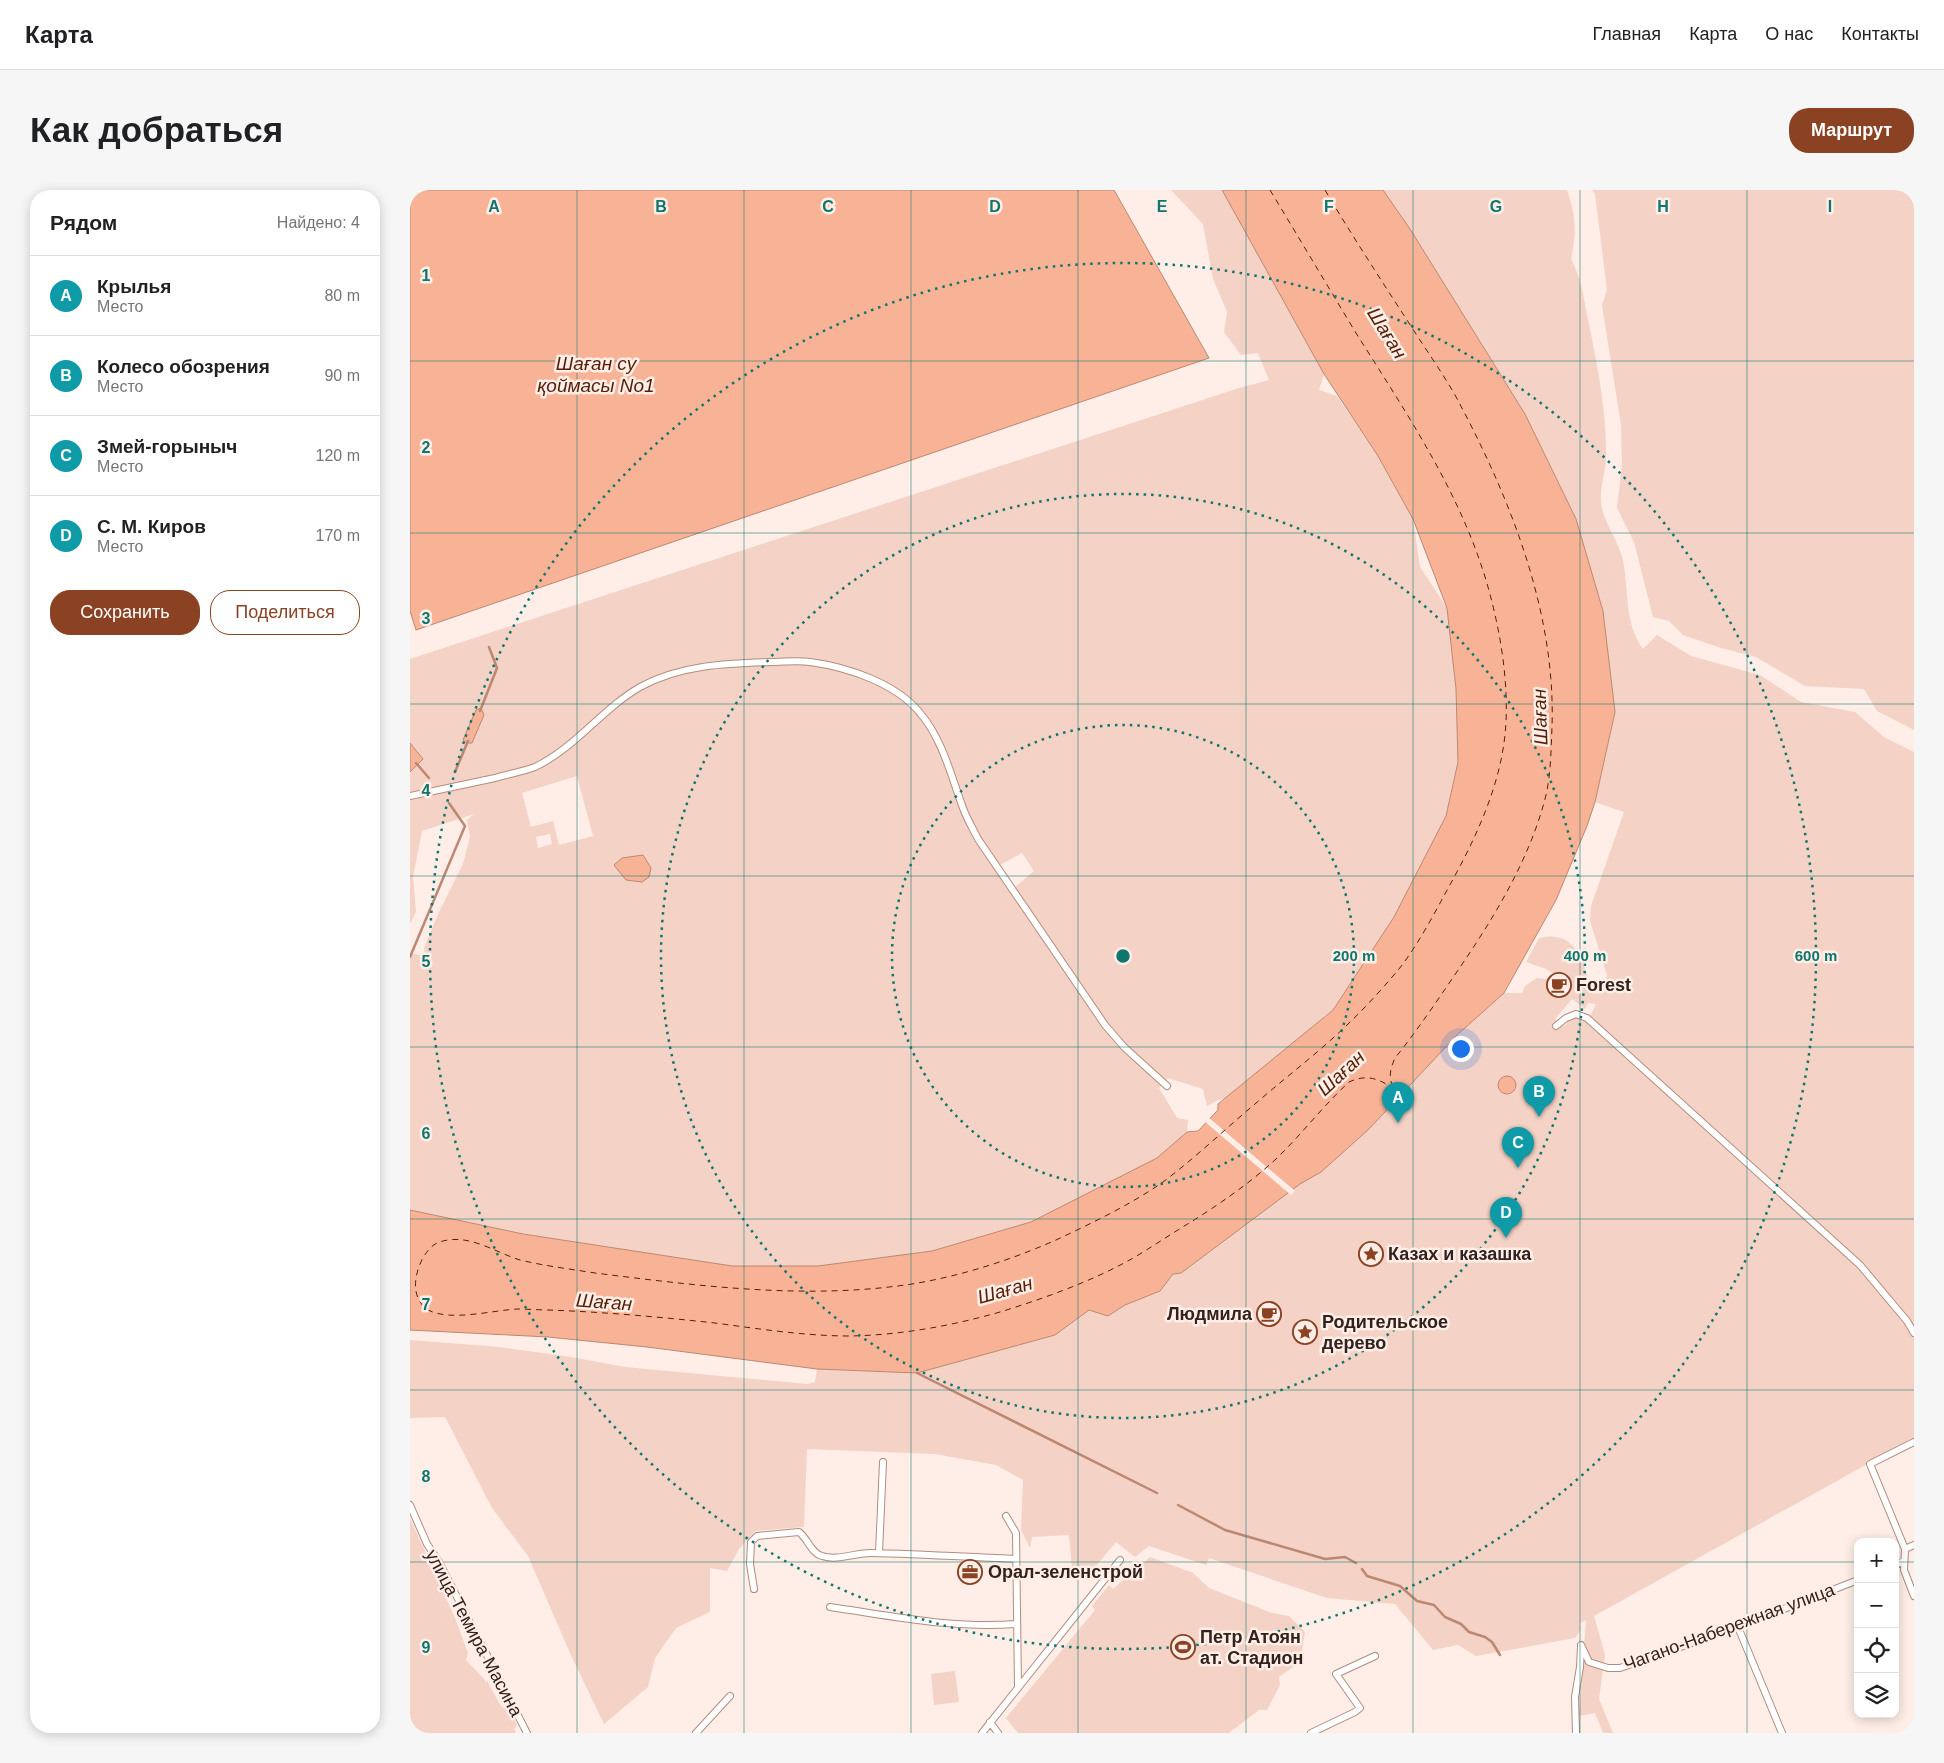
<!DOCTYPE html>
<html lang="ru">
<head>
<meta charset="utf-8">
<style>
	:root { --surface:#fff; --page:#f6f6f6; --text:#202124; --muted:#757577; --line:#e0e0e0; --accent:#8a4223 }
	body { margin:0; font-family:Helvetica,sans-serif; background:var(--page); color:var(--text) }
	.controls { position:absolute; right:15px; bottom:15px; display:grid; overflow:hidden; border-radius:10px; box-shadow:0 2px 12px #0003 }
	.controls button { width:45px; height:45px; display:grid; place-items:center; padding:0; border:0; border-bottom:1px solid var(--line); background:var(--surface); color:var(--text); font:25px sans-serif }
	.you { position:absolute; left:1050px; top:858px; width:18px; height:18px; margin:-12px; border:4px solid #fff; border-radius:50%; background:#1a73e8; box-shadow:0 0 0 8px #1a73e833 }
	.badge { display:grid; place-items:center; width:32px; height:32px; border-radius:50%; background:var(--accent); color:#fff; font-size:16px; font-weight:700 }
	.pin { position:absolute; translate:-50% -41px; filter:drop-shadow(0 1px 2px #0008) }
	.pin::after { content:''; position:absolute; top:26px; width:18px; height:15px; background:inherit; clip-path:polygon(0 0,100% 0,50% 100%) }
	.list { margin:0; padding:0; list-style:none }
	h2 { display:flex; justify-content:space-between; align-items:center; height:65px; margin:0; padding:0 20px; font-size:21px }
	h2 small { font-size:16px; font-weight:400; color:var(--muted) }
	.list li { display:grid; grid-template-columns:32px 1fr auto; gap:15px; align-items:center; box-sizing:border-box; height:80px; padding:0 20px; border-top:1px solid var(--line) }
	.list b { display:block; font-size:19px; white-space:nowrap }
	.list p { margin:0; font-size:16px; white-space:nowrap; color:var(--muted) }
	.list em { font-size:16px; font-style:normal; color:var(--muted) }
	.actions { display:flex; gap:10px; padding:15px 20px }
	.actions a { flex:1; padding:11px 0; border:1px solid var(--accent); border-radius:20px; text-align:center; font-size:18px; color:var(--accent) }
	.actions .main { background:var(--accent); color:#fff }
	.icon { flex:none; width:28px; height:28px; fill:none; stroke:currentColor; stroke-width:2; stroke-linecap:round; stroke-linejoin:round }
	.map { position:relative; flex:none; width:1504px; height:1543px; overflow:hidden; border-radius:20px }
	header { display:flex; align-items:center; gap:30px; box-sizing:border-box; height:70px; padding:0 25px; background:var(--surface); border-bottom:1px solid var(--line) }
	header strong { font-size:24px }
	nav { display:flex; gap:28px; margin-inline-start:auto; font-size:18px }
	.intro { display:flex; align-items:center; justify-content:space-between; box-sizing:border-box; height:120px; padding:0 30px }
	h1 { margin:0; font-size:35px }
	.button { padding:12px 22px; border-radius:20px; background:var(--accent); color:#fff; font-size:18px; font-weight:700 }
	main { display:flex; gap:30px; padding:0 30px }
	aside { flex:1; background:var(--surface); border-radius:20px; box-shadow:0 2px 12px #0003 }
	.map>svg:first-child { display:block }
</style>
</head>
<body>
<header>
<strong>Карта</strong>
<nav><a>Главная</a><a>Карта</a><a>О нас</a><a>Контакты</a></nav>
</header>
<div class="intro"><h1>Как добраться</h1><a class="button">Маршрут</a></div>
<main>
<aside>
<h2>Рядом<small>Найдено: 4</small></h2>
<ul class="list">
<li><span class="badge" style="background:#0f9aa8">A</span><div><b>Крылья</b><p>Место</p></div><em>80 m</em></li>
<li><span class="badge" style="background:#0f9aa8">B</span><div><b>Колесо обозрения</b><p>Место</p></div><em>90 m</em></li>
<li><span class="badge" style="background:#0f9aa8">C</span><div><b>Змей-горыныч</b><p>Место</p></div><em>120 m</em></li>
<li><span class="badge" style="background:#0f9aa8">D</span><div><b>С. М. Киров</b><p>Место</p></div><em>170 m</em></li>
</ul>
<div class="actions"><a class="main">Сохранить</a><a>Поделиться</a></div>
</aside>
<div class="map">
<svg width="1504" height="1543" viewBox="0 0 1504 1543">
	<rect width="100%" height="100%" fill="#feeee7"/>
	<!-- green -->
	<path fill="#f4d2c5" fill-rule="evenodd" d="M 761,0 L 812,0 L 914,184 L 909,200 L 927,206 L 968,266 L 1003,329 L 1010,377 L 1037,418 L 1046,499 L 1048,572 L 1036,626 L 984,727 L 923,819 L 817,908 L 808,910 L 797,916 L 793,899 L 758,888 L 749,898 L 767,928 L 778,930 L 777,942 L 747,968 L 621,1032 L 522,1061 L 408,1076 L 322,1076 L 113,1044 L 0,1020 L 0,763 L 15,766 L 14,758 L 29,722 L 53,674 L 60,647 L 57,630 L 64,624 L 12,641 L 3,687 L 6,722 L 0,734 L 0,582 L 13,569 L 0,553 L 0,469 L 826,199 L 859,190 L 848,163 L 831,165 L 814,142 L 817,122 L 803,89 L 793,34 ZM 167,586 L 183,646 L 149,655 L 143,631 L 121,637 L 112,603 ZM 140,644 L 142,654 L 128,658 L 126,647 ZM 612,663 L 624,681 L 603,699 L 586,677 Z
		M 973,0 L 1157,0 C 1166,26 1167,41 1161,69 C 1172,89 1174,112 1179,134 C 1188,179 1197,224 1196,270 C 1195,283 1190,298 1191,311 C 1192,332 1209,350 1213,371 C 1219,400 1214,434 1233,459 L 1247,445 L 1281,466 L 1350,485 L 1391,512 L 1445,522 L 1474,547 L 1504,562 L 1504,1248 L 1184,1426 L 1195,1465 L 1189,1509 L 1203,1543 L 1193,1543 L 1185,1523 L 1169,1526 L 1176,1430 L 1170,1433 L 1171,1440 L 1165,1448 L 1066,1466 L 1048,1455 L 1023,1460 L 985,1414 L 917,1408 L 799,1368 L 796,1375 L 739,1356 L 725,1367 L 706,1352 L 673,1391 L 662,1379 L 659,1345 L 622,1347 L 620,1358 L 611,1340 L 613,1290 L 586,1275 L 525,1264 L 397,1259 L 394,1337 L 345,1341 L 329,1359 L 317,1381 L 300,1378 L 300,1422 L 266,1438 L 245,1468 L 238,1497 L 194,1534 L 160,1463 L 118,1366 L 82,1318 L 35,1227 L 0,1228 L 0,1150 L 90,1157 L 161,1167 L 215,1177 L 397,1194 L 405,1192 L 407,1179 L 507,1183 L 645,1145 L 679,1120 L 698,1126 L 715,1115 L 750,1101 L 763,1084 L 771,1083 L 890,994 C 951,956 996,897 1046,847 C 1061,831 1078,818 1094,803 L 1112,803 L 1115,796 L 1127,788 L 1138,789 L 1145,785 L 1136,779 L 1116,772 L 1129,748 C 1134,747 1140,746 1145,747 C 1172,749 1174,786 1186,804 L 1193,801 L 1197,785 L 1180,731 L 1181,716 L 1214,622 L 1185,612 L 1205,522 L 1166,329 L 1115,224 L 1000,39 ZM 1162,809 L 1175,819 L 1178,813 L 1186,814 L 1178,831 L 1167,826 L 1158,830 L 1155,836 L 1145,829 Z
		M 1182,0 L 1504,0 L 1504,540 L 1467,521 L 1454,499 L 1395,496 L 1346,467 L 1311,458 L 1273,445 L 1259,431 L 1243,427 L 1224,352 L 1207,318 L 1212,275 L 1211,235 L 1192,115 L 1197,100 L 1185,4 Z
		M 0,1328 L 45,1428 L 58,1463 L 56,1470 L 75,1490 L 75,1493 L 77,1491 L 91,1516 L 101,1521 L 107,1535 L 104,1539 L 106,1543 L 0,1543 Z
		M 740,1367 L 783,1383 L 799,1398 L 862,1423 L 879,1426 L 895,1442 L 890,1472 L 869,1487 L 870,1495 L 857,1520 L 849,1520 L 819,1543 L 608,1543 L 596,1528 L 685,1420 L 682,1416 L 699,1395 L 703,1399 Z
		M 545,1481 L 549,1512 L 524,1515 L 521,1484 Z"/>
	<!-- water -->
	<path fill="#f8b397" stroke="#bc8872" d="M 0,0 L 704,0 L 799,168 L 6,440 L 0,421 Z
		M 812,0 L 973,0 L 1000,39 L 1115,224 L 1166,329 L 1193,421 L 1205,522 L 1185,612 L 1177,636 L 1146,710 L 1094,803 L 1047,845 L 959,939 L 911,982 L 890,994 L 771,1083 L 763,1084 L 750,1101 L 715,1115 L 698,1126 L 679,1120 L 645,1145 L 507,1183 L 407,1179 L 237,1157 L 138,1147 L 0,1140 L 0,1020 L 113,1044 L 322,1076 L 408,1076 L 522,1061 L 621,1032 L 747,968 L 777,942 L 788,941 L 808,920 L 808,914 L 923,820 L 984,727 L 1036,626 L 1048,572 L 1046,499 L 1037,418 L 1003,329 L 968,266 L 914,184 Z
		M 71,518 L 74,525 L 62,553 L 57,553 L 53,550 L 66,520 Z
		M 0,553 L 13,569 L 0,582 Z
		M 233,665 L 241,678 L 239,687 L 232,692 L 216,690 L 204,675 L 212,668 Z
		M1088 895a9 9 0 1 1 18 0a9 9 0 1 1-18 0Z"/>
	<!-- pier -->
	<path fill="#feeee7" d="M 798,927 L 885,1001 L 881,1005 L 794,931 Z"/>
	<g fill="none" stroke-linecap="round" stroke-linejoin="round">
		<!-- stream -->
		<path stroke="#bc8872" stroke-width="2.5" d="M 70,521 L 87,478 L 79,457
			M 6,573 L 19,588
			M 45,582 L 58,551
			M 0,767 L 55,636 L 39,613
			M 507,1183 L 747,1303
			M 768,1315 L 815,1340 L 915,1369 L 935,1367 L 946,1373
			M 952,1379 L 957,1386 L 990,1396 L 1007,1411 L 1024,1415 L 1035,1427 L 1051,1434 L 1059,1442 L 1075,1447 L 1082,1452 L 1090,1465"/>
		<!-- ferry -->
		<path stroke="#541f07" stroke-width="1" stroke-dasharray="6 5" stroke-linecap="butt" d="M 860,0 C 889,48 917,95 946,143 C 997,224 1052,305 1078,397 C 1090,440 1098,487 1096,532 C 1093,593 1065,650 1036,702 C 1022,728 1007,756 989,779 C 973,798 955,818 937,835 C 908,863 876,887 845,914 C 814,940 785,968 753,992 C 720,1015 682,1033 646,1050 C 601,1070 551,1086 502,1094 C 397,1110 289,1096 185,1083 C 160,1079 135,1076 110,1070 C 87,1063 63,1046 38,1050 C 25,1052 21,1056 14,1066 C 4,1083 0,1108 18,1120 C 41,1132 83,1120 108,1119 C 115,1119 132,1120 138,1120 C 194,1122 250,1127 305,1133 C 350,1139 395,1146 440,1146 C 491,1145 541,1136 590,1122 C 632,1109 677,1093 716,1072 C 738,1060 759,1045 781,1032 C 811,1013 840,993 866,969 C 891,945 913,916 939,892 C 956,884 970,888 984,900
			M 915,0 C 944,49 975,96 1006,144 C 1019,164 1033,184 1045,205 C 1099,305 1146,421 1142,537 C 1141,559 1141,583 1136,605 C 1120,670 1082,731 1044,786 C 1025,814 1006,842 985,868 C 980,879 978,888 984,899"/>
		<defs>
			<path id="street" d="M 0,606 C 28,600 57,594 85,588 C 98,584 112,582 125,577 C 165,558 192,519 230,497 C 270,475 317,473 362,472 C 374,472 387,470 400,472 C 437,477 486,493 510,523 C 533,550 541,586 553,618 C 557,629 563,639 568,649 L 695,835 L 714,857 L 757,896
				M 1146,836 L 1156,828 L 1166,824 L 1177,828 L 1450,1075 L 1497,1131 L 1504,1143
				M 1504,1252 L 1460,1274 L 1495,1359 L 1494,1380 L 1504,1406
				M 0,1315 L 17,1354 L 29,1372 L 117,1543
				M 596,1326 L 606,1343 L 608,1498
				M 1495,1359 L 1504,1355
				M 469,1363 L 473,1272
				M 1485,1375 L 1494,1371
				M 344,1399 L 340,1374 L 341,1352 L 347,1346 L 389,1342 C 398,1349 401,1363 412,1366 C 427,1371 445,1363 461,1363 C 509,1364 558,1367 606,1369
				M 420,1417 C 482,1426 543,1439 606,1434
				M 1328,1437 L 1372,1543
				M 1171,1455 L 1179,1472 L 1198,1478 L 1210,1478 L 1328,1437 L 1448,1390
				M 580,1532 L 588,1543
				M 286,1543 L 320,1506
				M 572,1543 L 710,1370
				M 901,1543 L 945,1522 L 950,1518 L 926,1484 L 965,1466
				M 1166,1543 L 1165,1507 L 1170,1477 L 1171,1456"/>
		</defs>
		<!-- street casing -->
		<use href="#street" stroke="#b18d7e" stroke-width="8"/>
		<!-- street -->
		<use href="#street" stroke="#fff" stroke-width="6"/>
	</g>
	<!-- grid -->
	<path fill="none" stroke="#0f766e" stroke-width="1" stroke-opacity="0.55" d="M 167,0 L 167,1543M 334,0 L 334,1543M 501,0 L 501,1543M 668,0 L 668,1543M 836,0 L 836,1543M 1003,0 L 1003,1543M 1170,0 L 1170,1543M 1337,0 L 1337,1543M 0,171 L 1504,171M 0,343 L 1504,343M 0,514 L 1504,514M 0,686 L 1504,686M 0,857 L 1504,857M 0,1029 L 1504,1029M 0,1200 L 1504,1200M 0,1372 L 1448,1372M 1485,1372 L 1504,1372"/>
	<!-- distance rings -->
	<g fill="none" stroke="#0f766e" stroke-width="2.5" stroke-dasharray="2.5 5">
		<circle cx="713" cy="766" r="231"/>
		<circle cx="713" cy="766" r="462"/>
		<circle cx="713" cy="766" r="693"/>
	</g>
	<!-- icons -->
	<defs>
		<symbol id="cafe-ring" viewBox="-11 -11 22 22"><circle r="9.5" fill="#feeee7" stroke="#8a4223" stroke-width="1.5"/><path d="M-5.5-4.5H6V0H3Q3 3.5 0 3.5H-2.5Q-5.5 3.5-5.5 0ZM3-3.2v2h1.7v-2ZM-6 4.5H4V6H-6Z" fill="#8a4223"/></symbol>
		<symbol id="sight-ring" viewBox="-11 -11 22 22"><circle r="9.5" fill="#feeee7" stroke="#8a4223" stroke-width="1.5"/><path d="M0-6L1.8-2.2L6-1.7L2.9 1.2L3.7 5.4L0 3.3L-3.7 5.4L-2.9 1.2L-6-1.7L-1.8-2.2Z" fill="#8a4223"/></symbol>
		<symbol id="office-ring" viewBox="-11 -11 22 22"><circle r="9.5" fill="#feeee7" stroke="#8a4223" stroke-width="1.5"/><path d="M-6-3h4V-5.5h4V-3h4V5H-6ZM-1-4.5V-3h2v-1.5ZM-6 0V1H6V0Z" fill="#8a4223"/></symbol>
		<symbol id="stadium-ring" viewBox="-11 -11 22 22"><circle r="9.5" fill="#feeee7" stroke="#8a4223" stroke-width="1.5"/><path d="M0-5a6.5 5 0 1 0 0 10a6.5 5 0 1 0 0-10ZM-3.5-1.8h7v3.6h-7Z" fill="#8a4223"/></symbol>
	</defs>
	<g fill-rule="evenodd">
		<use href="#cafe-ring" x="1135" y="781" width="28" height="28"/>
		<use href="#sight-ring" x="947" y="1050" width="28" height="28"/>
		<use href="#cafe-ring" x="845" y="1110" width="28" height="28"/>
		<use href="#sight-ring" x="881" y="1128" width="28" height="28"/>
		<use href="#office-ring" x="546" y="1368" width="28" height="28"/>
		<use href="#stadium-ring" x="759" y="1443" width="28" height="28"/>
	</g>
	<g text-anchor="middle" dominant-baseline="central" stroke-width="5" stroke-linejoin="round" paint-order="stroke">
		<!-- poi labels -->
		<g font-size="18" font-weight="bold" fill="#31221d" stroke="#feeee7" text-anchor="start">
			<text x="1166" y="795">Forest</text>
			<text x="978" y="1064">Казах и казашка</text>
			<text x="842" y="1124" text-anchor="end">Людмила</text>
			<text x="912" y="1132">Родительское<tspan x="912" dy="21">дерево</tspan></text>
			<text x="578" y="1382">Орал-зеленстрой</text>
			<text x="790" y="1447">Петр Атоян<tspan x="790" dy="21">ат. Стадион</tspan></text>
		</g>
		<!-- street labels -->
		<g font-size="18" fill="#31221d" stroke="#feeee7">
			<text transform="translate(1319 1437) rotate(-20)">Чагано-Набережная улица</text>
			<text transform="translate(64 1443) rotate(62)">улица Темира Масина</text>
		</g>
		<!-- water labels -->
		<g font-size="19" font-style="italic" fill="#541f07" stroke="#feeee7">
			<text transform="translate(977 143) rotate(58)">Шаған</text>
			<text x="186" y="173">Шаған су<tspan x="186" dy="22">қоймасы No1</tspan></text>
			<text transform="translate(1130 527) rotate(-92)">Шаған</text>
			<text transform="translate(931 883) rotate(-43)">Шаған</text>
			<text transform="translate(595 1100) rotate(-16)">Шаған</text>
			<text transform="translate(194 1112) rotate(4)">Шаған</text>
		</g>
	</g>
	<g font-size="16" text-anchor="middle" font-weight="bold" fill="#0f766e" stroke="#feeee7" stroke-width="5" stroke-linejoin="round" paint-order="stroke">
		<text x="84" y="22">A</text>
		<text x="251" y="22">B</text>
		<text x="418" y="22">C</text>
		<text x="585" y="22">D</text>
		<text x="752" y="22">E</text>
		<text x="919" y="22">F</text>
		<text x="1086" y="22">G</text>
		<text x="1253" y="22">H</text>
		<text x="1420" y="22">I</text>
		<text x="16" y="91">1</text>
		<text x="16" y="263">2</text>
		<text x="16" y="434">3</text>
		<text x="16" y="606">4</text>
		<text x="16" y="777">5</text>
		<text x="16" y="949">6</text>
		<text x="16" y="1120">7</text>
		<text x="16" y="1292">8</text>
		<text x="16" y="1463">9</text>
	</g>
	<circle cx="713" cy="766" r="8" fill="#0f766e" stroke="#feeee7" stroke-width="2.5"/>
	<g font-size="15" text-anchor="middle" font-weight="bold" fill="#0f766e" stroke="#feeee7" stroke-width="5" stroke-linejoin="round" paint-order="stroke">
		<text x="944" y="771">200 m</text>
		<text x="1175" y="771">400 m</text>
		<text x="1406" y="771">600 m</text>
	</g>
</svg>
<div class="controls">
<button>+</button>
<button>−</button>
<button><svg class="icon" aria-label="locate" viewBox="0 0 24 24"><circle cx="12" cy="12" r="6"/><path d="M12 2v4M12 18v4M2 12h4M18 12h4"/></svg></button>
<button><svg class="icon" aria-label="layers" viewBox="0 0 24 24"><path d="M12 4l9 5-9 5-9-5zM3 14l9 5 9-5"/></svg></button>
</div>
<div class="you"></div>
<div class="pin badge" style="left:988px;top:933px;background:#0f9aa8">A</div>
<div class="pin badge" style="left:1129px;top:927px;background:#0f9aa8">B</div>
<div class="pin badge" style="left:1108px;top:978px;background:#0f9aa8">C</div>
<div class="pin badge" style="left:1096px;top:1048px;background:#0f9aa8">D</div>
</div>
</main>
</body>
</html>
